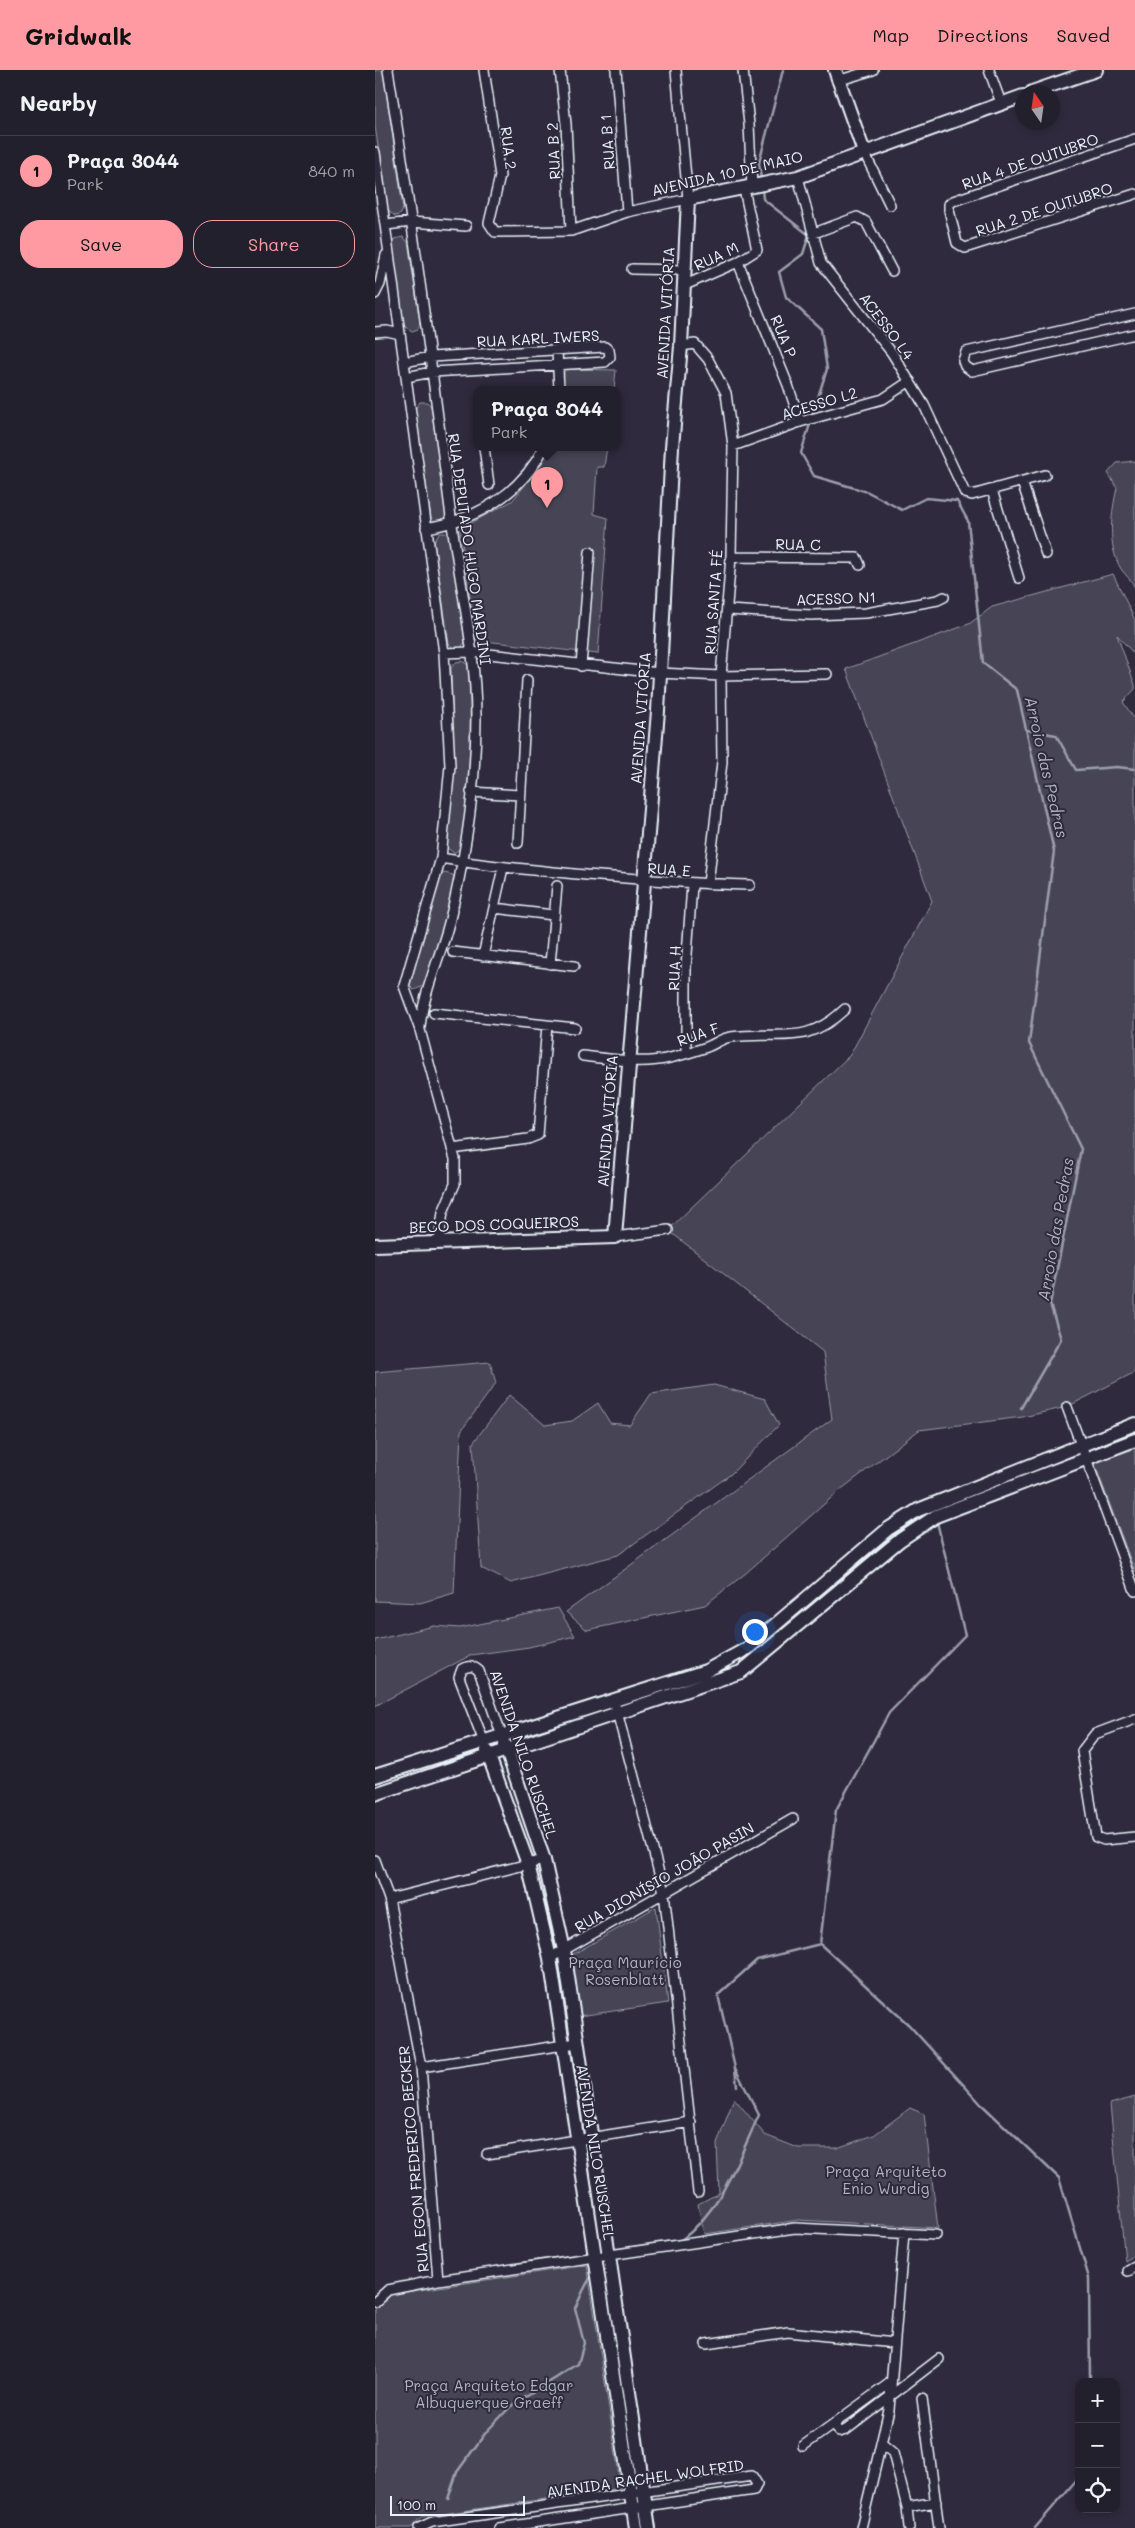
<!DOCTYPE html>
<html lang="en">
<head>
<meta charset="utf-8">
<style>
	:root { --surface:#23202e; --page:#2b2836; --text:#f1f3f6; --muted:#a3a3aa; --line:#403e4a; --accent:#ff9aa2 }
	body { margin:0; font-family:Mali,sans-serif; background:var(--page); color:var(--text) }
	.controls { position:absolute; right:15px; bottom:15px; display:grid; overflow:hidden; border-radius:10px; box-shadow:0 2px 8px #0003 }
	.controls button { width:45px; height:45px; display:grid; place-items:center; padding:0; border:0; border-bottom:1px solid var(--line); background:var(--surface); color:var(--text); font:25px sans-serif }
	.compass { position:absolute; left:640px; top:15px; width:45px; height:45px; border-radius:50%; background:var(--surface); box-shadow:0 2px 8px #0003; rotate:347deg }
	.scale { position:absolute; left:15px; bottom:12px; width:135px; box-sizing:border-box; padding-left:5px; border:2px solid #e8f1f8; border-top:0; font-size:14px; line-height:18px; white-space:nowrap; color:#e8f1f8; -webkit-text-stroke:4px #2f2a3d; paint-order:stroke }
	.you { position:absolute; left:379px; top:1561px; width:18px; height:18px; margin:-12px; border:4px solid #fff; border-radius:50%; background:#1a73e8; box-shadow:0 0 0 8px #1a73e833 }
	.badge { display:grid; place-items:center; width:32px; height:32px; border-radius:50%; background:var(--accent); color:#111; font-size:16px; font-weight:700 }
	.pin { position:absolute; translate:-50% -41px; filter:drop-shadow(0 1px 2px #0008) }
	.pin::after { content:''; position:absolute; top:26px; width:18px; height:15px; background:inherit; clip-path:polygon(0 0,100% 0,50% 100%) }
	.popup { position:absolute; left:98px; top:316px; width:148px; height:65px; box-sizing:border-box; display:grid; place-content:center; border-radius:10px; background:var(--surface); filter:drop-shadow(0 1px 4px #0005); font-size:16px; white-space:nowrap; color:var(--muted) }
	.popup b { font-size:19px; color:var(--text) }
	.popup::after { content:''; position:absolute; left:50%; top:100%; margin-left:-10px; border:10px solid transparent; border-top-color:var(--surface) }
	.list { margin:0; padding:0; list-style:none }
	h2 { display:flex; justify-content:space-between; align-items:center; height:65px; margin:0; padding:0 20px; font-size:21px }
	h2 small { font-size:16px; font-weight:400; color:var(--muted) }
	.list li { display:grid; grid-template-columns:32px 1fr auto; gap:15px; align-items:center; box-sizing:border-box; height:70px; padding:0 20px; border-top:1px solid var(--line) }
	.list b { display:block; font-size:19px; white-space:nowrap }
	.list p { margin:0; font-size:16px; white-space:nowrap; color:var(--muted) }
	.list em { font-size:16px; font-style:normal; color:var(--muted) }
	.actions { display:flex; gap:10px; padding:15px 20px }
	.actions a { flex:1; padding:11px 0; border:1px solid var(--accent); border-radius:20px; text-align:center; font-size:18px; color:var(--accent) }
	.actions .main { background:var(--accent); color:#111 }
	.icon { flex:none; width:28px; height:28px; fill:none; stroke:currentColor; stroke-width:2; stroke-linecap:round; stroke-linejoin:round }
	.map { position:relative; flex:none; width:760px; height:2458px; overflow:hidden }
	header { display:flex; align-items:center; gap:30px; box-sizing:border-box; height:70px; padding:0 25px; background:var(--accent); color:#111 }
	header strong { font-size:24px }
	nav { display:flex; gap:28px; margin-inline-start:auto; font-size:18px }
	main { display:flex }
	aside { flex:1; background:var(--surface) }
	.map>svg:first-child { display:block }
</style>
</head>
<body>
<header>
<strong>Gridwalk</strong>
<nav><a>Map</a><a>Directions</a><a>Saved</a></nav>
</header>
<main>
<aside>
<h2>Nearby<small></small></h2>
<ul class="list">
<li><span class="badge">1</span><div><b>Praça 3044</b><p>Park</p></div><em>840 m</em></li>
</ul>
<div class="actions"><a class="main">Save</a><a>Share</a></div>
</aside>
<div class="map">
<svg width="760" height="2458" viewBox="0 0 760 2458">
	<rect width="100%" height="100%" fill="#2f2a3d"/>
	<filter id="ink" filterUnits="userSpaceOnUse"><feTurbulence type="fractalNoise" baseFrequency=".02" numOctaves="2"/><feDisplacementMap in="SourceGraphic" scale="10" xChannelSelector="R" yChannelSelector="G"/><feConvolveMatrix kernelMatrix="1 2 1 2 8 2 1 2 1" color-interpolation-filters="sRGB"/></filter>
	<g filter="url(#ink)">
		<!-- green -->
		<path fill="#464455" stroke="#979aa6" d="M 0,0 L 8,0 L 28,138 L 26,144 L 20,146 L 13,141 L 0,56 Z
			M 28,167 L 33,172 L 45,253 L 43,259 L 37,261 L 29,256 L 17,175 L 19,169 Z
			M 189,299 L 241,300 L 239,319 L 188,319 Z
			M 45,332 L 52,332 L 56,336 L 72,445 L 69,451 L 60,452 L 56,448 L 40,339 Z
			M 174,377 L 232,377 L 229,397 L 222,397 L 219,444 L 233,448 L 223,584 L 101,570 L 85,459 L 137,431 L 165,397 Z
			M 760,391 L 760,518 C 757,510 750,505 746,499 C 732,475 736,444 742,418 L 733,403 L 742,393 Z
			M 64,463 L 70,463 L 75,468 L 90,572 L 85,579 L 79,579 L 74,574 L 59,471 Z
			M 738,504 L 760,550 L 760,585 L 742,565 L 760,615 L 760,619 L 748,632 L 760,650 L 760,1302 L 692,1337 L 648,1347 L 544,1360 L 464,1421 L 371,1503 L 330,1535 L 212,1560 L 191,1542 L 457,1349 L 448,1282 L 293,1160 L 475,985 L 557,831 L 471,599 L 594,554 L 617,537 Z
			M 87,591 L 93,595 C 98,657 94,717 86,778 L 79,783 L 71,777 L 79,690 L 76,598 L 81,592 Z
			M 69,803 L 78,805 L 80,810 L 70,853 L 49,916 L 39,920 L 33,914 L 65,806 Z
			M 115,1292 L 121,1313 L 86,1361 L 79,1523 L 45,1533 L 0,1531 L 0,1302 Z
			M 339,1315 L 390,1329 L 404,1355 L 356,1404 L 243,1485 L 136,1513 L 106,1498 L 98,1373 L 134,1325 L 170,1355 L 197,1351 L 223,1333 L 235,1353 L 255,1355 L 276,1324 Z
			M 760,1377 L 760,1502 L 719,1392 Z
			M 183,1538 L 200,1566 L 154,1577 L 96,1585 L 0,1636 L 0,1570 L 59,1556 L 85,1558 Z
			M 281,1837 L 293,1933 L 204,1946 L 195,1886 Z
			M 760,2027 L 760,2185 L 750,2191 L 735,2034 Z
			M 359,2028 L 390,2065 L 423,2078 L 462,2078 L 499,2065 L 535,2038 L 549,2044 L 563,2158 L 424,2150 L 329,2164 L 323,2134 L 344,2123 L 342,2074 Z
			M 212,2195 L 246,2418 L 46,2447 L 36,2458 L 0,2458 L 0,2239 L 17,2224 Z"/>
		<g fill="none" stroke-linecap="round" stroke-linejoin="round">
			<!-- stream -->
			<path stroke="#9c9fab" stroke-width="2.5" d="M 386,110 L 384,93 L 408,0
				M 387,118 L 388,129 L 434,165 L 428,184 L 404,202 L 411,227 L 446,259 L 452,299 L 437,346
				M 436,351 L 426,383 L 439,406 L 493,422 L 527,440 L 551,428 L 582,431 L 593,451 L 608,593 L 642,620 L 679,781 L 654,973 L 706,1079 L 675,1234 L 686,1269 L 646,1338
				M 652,660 L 681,665 L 701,700 L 742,697 L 760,699
				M 445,1874 L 534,1955 L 605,2033 L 684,2108 L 714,2208 L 715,2312
				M 445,1874 L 461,1740 L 514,1643 L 590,1565 L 562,1452
				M 360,1999 L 362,2016
				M 305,2171 C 346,2141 363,2090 384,2045 L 360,1998 L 343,1925 L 382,1890 L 445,1874
				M 73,2429 L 82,2402 L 112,2361 L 135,2337 L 203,2294 L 209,2273 L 200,2238 C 205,2229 212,2209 219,2204
				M 660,2458 L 704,2407"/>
			<defs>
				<path id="street" d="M 13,0 C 37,146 56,292 75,439 C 83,508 101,577 101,647 C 101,714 91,785 75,849 C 66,886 49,919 45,957
					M 109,0 L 125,106 L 114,153 L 120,162 L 196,161 L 252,142 L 313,129 L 301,0
					M 185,0 L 191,54 L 196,161
					M 241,0 L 252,142
					M 368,0 L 374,54 L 377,118
					M 614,0 L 626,33
					M 462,11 L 498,0
					M 760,69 L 578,131 L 574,134 L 574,140 L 582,173 L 590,178 L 760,124
					M 0,82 L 69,583 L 75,696 L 66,788 L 29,916 L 45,960 L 80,1089 L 80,1114 L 68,1142 L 64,1171
					M 489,82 L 515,135
					M 423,107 L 446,193 L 517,283 L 549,335 L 590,423 L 597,425 L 670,405
					M 11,155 L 36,152 L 91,156
					M 439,163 L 482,147 L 491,152 L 517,201
					M 363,192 L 413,315 L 425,352
					M 257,199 L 309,200
					M 308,216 L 363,192 L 382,180 L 369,119
					M 0,224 L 5,214 L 11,185
					M 760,244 L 591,282 L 588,291 L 590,296 L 597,301 L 760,264
					M 0,262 L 12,261 L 25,264
					M 306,276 L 320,274 L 333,289 L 351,323 L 358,376 L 356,487 L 346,606 L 347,692 L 333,814
					M 182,281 L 184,319
					M 29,292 L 56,287 L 230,277 L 234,280 L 235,287 L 230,292 L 57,302 L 31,307
					M 358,376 L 425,352 L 508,329 L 535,311
					M 109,377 L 114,415
					M 647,412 L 671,484
					M 617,420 L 644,508
					M 51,458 C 101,450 146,424 169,377
					M 356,487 L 482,488 L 485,495
					M 353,540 L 436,545 L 491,543 L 563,530 L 569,527
					M 69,583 L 96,582 L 284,603 L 346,606 L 452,604
					M 206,596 L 215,482
					M 96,722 L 145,725
					M 143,773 L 152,610
					M 66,788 C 114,797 162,800 211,805 C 267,809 318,814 375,815
					M 119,838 L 178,845
					M 78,882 L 199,896
					M 108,886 L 128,798
					M 175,894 L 182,816
					M 59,943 L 200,958
					M 311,983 L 311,898 L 317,815
					M 208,986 C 236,989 267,995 295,988 C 307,985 320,981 332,977 C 340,974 347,968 356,967 C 405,960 429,978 470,939
					M 77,1079 L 153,1069 L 163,1065 L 172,955
					M 240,1167 L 293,1160
					M 692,1337 L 760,1521
					M 241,1638 L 289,1822 L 323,2122
					M 760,1649 L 720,1664 L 707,1681 L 721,1767 L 729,1770 L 760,1767
					M 109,1672 L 84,1607 L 87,1599 C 94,1596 98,1595 104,1601 L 127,1666
					M 0,1790 L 14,1829 L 46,1997 L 63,2210
					M 14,1829 L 169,1790
					M 175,1888 L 418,1749
					M 46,1997 L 202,1973
					M 112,2084 L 316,2052
					M 753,2201 L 760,2197
					M 0,2232 L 13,2220 L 63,2210 L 420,2158 L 561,2165
					M 331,2274 L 413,2262 L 519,2273
					M 547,2328 L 564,2458
					M 460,2353 L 461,2359 L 464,2362 L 471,2360 L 564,2289
					M 506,2373 L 518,2383 L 532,2437
					M 428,2376 L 515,2313
					M 44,2458 L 57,2452 L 377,2406 L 382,2414 L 379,2420 L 124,2458
					M 486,2458 L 514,2340 L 529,2163
					M 534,2458 L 532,2437 L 561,2432"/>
				<path id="secondary" d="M 460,0 L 489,82
					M 657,22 L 721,0
					M 0,1175 L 240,1167 L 283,641 L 297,377 L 306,276 L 313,129 L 423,107 L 648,26
					M 130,1675 L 169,1790 L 189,1880 L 274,2458
					M 112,1681 L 153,1794 L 175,1888 L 261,2458
					M 0,1706 L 331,1601 L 373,1578 L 513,1459 L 543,1440 L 760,1354
					M 0,1724 L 366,1602 L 525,1470 L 561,1446 L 760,1370"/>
			</defs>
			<!-- street casing -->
			<use href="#street" stroke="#e8f1f8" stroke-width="12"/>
			<!-- secondary casing -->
			<use href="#secondary" stroke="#e8f1f8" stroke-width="16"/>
			<!-- street -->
			<use href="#street" stroke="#2f2a3d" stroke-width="9"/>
			<!-- secondary -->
			<use href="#secondary" stroke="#2f2a3d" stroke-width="12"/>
		</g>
	</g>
	<g text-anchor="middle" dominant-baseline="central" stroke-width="4" stroke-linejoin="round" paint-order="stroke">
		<!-- street labels -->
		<g font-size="15" fill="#e8f1f8" stroke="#2f2a3d">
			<text transform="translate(232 72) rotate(-94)">RUA B 1</text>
			<text transform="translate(134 78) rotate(83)">RUA 2</text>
			<text transform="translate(178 81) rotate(-93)">RUA B 2</text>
			<text transform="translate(655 91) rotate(-19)">RUA 4 DE OUTUBRO</text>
			<text transform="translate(352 103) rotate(-13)">AVENIDA 10 DE MAIO</text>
			<text transform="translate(669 139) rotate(-18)">RUA 2 DE OUTUBRO</text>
			<text transform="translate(341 186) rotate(-25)">RUA M</text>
			<text transform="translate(290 243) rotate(-87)">AVENIDA VITÓRIA</text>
			<text transform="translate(512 256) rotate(53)">ACESSO L4</text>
			<text transform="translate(409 266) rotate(67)">RUA P</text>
			<text transform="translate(163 268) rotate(-3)">RUA KARL IWERS</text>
			<text transform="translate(444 333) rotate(-17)">ACESSO L2</text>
			<text transform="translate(423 474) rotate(1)">RUA C</text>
			<text transform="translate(95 479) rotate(82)">RUA DEPUTADO HUGO MARDINI</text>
			<text transform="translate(461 528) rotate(-2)">ACESSO N1</text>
			<text transform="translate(338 532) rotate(-86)">RUA SANTA FÉ</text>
			<text transform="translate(265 648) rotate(-86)">AVENIDA VITÓRIA</text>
			<text transform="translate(294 799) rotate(4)">RUA E</text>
			<text transform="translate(299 898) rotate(-88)">RUA H</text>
			<text transform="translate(323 964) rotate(-19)">RUA F</text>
			<text transform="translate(232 1051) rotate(-86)">AVENIDA VITÓRIA</text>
			<text transform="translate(119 1154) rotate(-2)">BECO DOS COQUEIROS</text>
			<text transform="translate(149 1684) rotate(71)">AVENIDA NILO RUSCHEL</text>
			<text transform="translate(289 1807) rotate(-30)">RUA DIONÍSIO JOÃO PASIN</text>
			<text transform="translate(221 2082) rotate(81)">AVENIDA NILO RUSCHEL</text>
			<text transform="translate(38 2089) rotate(-95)">RUA EGON FREDERICO BECKER</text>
			<text transform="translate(270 2408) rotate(-8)">AVENIDA RACHEL WOLFRID</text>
		</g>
		<!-- park labels -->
		<g font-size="15" fill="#afb4bf" stroke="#2f2a3d">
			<text x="250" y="1892">Praça Maurício<tspan x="250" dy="17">Rosenblatt</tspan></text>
			<text x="511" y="2101">Praça Arquiteto<tspan x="511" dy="17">Enio Wurdig</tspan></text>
			<text x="114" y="2315">Praça Arquiteto Edgar<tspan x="114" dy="17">Albuquerque Graeff</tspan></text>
		</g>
		<!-- water labels -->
		<g font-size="16" font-style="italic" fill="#afb4be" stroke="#2f2a3d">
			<text transform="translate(672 697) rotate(77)">Arroio das Pedras</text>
			<text transform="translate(680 1159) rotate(-80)">Arroio das Pedras</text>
		</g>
	</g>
</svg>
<div class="controls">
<button>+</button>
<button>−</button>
<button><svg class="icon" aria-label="locate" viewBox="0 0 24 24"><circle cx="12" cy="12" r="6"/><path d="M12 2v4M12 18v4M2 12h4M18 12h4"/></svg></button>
</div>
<svg class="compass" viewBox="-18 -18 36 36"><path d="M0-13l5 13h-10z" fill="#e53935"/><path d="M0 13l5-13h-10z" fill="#a3a3aa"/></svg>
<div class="scale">100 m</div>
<div class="you"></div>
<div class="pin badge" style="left:172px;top:438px">1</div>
<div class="popup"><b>Praça 3044</b>Park</div>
</div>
</main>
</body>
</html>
